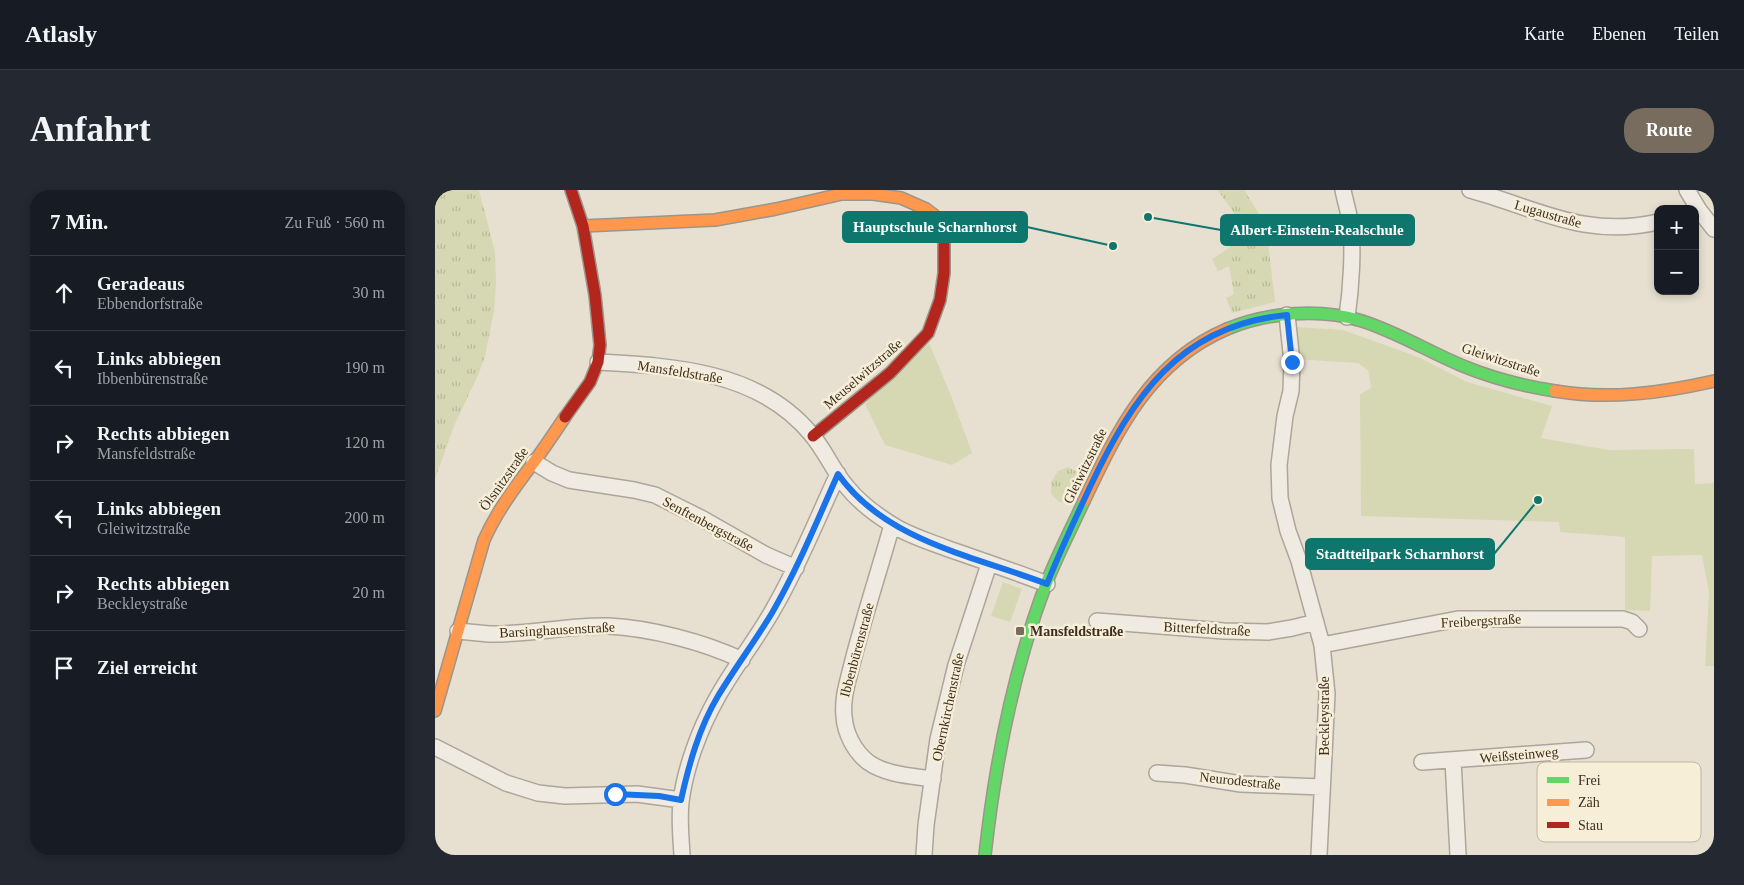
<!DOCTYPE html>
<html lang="de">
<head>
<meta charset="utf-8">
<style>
	:root { --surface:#171b24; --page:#242831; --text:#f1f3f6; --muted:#9ea1a6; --line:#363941; --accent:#786c5e }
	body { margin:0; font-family:"Times New Roman",serif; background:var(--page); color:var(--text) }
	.controls { position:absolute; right:15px; top:15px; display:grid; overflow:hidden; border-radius:10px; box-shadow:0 2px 8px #0003 }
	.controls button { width:45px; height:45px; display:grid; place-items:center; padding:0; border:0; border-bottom:1px solid var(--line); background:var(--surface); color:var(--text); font:25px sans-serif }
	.stop { position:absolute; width:15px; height:15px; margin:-11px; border:4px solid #1a73e8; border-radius:50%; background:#fff }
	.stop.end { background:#1a73e8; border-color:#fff; box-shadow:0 1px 5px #0008 }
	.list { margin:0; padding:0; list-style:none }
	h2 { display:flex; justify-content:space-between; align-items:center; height:65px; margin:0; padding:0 20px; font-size:21px }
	h2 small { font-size:16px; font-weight:400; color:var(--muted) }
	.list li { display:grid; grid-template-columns:32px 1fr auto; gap:15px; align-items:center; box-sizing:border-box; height:75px; padding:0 20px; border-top:1px solid var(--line) }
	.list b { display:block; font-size:19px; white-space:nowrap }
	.list p { margin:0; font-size:16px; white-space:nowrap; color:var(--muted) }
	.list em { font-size:16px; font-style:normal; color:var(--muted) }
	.icon { flex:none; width:28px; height:28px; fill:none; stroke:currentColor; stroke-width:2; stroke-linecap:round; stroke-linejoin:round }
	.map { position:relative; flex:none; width:1279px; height:665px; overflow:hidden; border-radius:20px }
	header { display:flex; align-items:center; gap:30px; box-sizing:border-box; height:70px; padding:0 25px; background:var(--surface); border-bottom:1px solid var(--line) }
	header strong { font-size:24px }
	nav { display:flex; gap:28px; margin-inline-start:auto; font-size:18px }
	.intro { display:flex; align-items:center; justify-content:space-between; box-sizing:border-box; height:120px; padding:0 30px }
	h1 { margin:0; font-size:35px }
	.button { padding:12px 22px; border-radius:20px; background:var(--accent); color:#fff; font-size:18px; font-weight:700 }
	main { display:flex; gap:30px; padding:0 30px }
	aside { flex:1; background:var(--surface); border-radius:20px; box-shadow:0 2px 8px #0003 }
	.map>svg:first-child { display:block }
</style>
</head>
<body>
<header>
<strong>Atlasly</strong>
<nav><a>Karte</a><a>Ebenen</a><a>Teilen</a></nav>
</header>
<div class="intro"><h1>Anfahrt</h1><a class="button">Route</a></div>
<main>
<aside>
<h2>7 Min.<small>Zu Fuß · 560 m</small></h2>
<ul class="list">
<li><svg class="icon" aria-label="ahead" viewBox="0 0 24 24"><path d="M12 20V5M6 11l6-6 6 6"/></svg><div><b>Geradeaus</b><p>Ebbendorfstraße</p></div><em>30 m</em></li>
<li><svg class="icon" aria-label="left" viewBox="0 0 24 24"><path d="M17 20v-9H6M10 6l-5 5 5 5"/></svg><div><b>Links abbiegen</b><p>Ibbenbürenstraße</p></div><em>190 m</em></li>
<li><svg class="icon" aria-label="right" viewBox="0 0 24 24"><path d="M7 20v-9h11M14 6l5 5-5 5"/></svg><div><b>Rechts abbiegen</b><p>Mansfeldstraße</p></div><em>120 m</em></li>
<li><svg class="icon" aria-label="left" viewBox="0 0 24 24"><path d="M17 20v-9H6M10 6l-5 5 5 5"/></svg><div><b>Links abbiegen</b><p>Gleiwitzstraße</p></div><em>200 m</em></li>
<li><svg class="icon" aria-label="right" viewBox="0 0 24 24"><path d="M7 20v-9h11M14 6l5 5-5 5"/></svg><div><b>Rechts abbiegen</b><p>Beckleystraße</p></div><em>20 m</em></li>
<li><svg class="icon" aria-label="arrive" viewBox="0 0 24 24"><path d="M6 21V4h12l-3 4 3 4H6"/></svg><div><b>Ziel erreicht</b></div></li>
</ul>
</aside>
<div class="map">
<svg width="1279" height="665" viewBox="0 0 1279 665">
	<defs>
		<pattern id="grass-tufts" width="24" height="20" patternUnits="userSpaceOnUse" patternTransform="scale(1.25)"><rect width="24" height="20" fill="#d6d7b3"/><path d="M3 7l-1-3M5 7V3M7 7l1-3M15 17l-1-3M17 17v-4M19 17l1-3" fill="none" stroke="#b9b99a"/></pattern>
	</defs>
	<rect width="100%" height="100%" fill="#e7e0d1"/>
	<!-- grass -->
	<path fill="url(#grass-tufts)" d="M 0,0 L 44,0 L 60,62 L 61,92 L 59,121 L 50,166 L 44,183 L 19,236 L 0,289 Z
		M 782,0 L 809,0 L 831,35 L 840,112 L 797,123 L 791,108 L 799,104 L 794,76 L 783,81 L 777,69 C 820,44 807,33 782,0 Z
		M 633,277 L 642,282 L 645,288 L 634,312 L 624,312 L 616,304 L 616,292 L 623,281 Z"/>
	<!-- green -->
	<path fill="#d6d7b3" d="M 861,137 L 908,140 L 983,167 L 1032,192 L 1117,216 L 1106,248 L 1173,260 L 1259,259 L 1260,294 L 1279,293 L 1279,476 L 1270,476 L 1274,402 L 1267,365 L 1217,366 L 1215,421 L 1190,420 L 1190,347 L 1125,342 L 1124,332 L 926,326 L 925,204 L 936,198 L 933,180 L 923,173 L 861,169 Z
		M 494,153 L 517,208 L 537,263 L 517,275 L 450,255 L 430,214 Z
		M 568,392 L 587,399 L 575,432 L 556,426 Z"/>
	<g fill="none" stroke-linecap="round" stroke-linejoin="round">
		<defs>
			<path id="street" d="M 908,0 C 910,10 913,20 915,30 C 919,58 916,99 912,127
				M 1035,0 C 1102,18 1149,49 1223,32
				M 1252,0 L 1264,20 L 1279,39
				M 852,125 L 857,172 L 856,201 L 850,226 L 844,275 L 845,308 L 853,341 L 864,371 L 887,455 L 892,504 L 884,665
				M 163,172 C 239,176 324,181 376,244 C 390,260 398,281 412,297 C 424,312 440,324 456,334 C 472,345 493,351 511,358 C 545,370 578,381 612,394
				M 99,272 L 117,283 L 134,290 L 199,300 L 220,305 L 268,329 L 331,365 L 361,378
				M 457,335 C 444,381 429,427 417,474 C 413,491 407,508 409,526 C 410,543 419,561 433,572 C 451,585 477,586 498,589
				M 662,431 L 789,441 L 833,442 L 857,438 L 881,432
				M 23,441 C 33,442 44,443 54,444 C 94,445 133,435 173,436 C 215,438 269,452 307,470
				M 887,455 L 1023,429 L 1188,429 L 1197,432 L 1204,439
				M 0,557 L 71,593 L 103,603 L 130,606 L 202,604 L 246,610
				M 1018,570 L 1023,665
				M 987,572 L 1151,560
				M 722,583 L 750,585 L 806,594 L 887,597
				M 247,665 C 246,647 244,629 246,612 C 250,578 265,538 282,508 C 299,477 322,449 339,418 C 364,375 382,329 403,284
				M 489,665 L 491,635 L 503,549 L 521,475 L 554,374"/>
			<path id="fast" d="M 792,139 C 833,122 885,118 927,131 C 962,142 994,162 1028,176 C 1057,188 1088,196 1120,201
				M 550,665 C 560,573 578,481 611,394 C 622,366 636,339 649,311"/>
			<path id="slow" d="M 148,36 L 280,30 L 341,19 L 407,4 L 438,4 L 466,8 L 491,19 L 499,25 L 508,38 L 509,55
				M 1120,201 C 1174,210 1226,203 1279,191
				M 649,311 C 683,239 715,172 792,139
				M 0,521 L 49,350 C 62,321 80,297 99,272 C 110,257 120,242 130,227"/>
			<path id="jam" d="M 130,227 L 155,192 L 163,172 L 165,155 L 160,105 L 148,36 L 136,0
				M 378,246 L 455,183 L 493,143 L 505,110 L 509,83 L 509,55"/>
		</defs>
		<!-- street casing -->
		<use href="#street" stroke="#ada599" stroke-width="18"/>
		<!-- fast casing -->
		<use href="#fast" stroke="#9c958a" stroke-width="14"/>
		<!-- slow casing -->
		<use href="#slow" stroke="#9c958a" stroke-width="14"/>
		<!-- jam casing -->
		<use href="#jam" stroke="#9c958a" stroke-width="14"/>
		<!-- street -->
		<use href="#street" stroke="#efebe3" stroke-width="15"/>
		<!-- fast -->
		<use href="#fast" stroke="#63d668" stroke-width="11"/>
		<!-- slow -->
		<use href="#slow" stroke="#ff974d" stroke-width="11"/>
		<!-- jam -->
		<use href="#jam" stroke="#b3261e" stroke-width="11"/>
	</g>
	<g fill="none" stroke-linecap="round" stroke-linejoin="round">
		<!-- route -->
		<path stroke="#1a73e8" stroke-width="6" d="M 180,604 L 224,606 L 246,610 C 254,574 264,538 283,506 C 300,478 320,451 337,423 C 363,378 382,331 403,284 C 450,351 539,366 612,394 C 625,361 640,329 655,297 C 697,208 744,135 852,125 L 857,172"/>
	</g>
	<!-- markers -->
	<rect fill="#786c5e" stroke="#f7eed8" stroke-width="2" x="580" y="436" width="10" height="10" rx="2.5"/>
	<g text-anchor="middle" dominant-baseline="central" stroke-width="5" stroke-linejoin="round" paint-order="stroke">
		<!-- street labels -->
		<g font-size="14" fill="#3d2e20" stroke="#f7eed8">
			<text transform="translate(1113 24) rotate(16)">Lugaustraße</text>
			<text transform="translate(1066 170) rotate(18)">Gleiwitzstraße</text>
			<text transform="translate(245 182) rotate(9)">Mansfeldstraße</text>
			<text transform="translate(428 184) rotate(-41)">Meuselwitzstraße</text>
			<text transform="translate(650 276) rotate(-64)">Gleiwitzstraße</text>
			<text transform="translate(69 289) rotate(-55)">Ölsnitzstraße</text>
			<text transform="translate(273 334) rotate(28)">Senftenbergstraße</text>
			<text transform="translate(1046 431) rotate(-3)">Freibergstraße</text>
			<text transform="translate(772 439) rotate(3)">Bitterfeldstraße</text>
			<text transform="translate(122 440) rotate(-3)">Barsinghausenstraße</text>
			<text transform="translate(422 460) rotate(-75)">Ibbenbürenstraße</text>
			<text transform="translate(513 517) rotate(-78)">Obernkirchenstraße</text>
			<text transform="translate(889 526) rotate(-90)">Beckleystraße</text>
			<text transform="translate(1084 565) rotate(-5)">Weißsteinweg</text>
			<text transform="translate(805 591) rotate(6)">Neurodestraße</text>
		</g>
		<!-- poi labels -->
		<g font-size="14" font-weight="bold" fill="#3d2e20" stroke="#f7eed8" text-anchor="start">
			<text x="595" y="441">Mansfeldstraße</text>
		</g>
	</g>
	<!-- legend -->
	<rect x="1102" y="572" width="164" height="80" rx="8" fill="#f7eed8" stroke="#bfb4a1" stroke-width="1"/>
	<rect x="1112" y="587" width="22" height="6" fill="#63d668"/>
	<rect x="1112" y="609" width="22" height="7" fill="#ff974d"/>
	<rect x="1112" y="632" width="22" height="6" fill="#b3261e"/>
	<g font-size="14" fill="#3d2e20">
		<text x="1143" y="595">Frei</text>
		<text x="1143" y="617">Zäh</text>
		<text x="1143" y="640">Stau</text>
	</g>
	<!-- callouts -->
	<path fill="none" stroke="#0f766e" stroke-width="2" d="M678 56L592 37M713 27L786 40M1103 310L1059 364"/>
	<g fill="#0f766e" stroke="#f7eed8" stroke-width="2">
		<circle cx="678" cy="56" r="5"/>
		<circle cx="713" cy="27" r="5"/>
		<circle cx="1103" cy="310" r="5"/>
	</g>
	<g fill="#0f766e" stroke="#0f766e" stroke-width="2">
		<rect x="408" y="22" width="184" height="30" rx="5"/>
		<rect x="786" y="25" width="193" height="30" rx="5"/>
		<rect x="871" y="349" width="188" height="30" rx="5"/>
	</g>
	<g font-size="15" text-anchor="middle" font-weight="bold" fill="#fff">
		<text x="500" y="42">Hauptschule Scharnhorst</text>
		<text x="882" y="45">Albert-Einstein-Realschule</text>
		<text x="965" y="369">Stadtteilpark Scharnhorst</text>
	</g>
</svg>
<div class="controls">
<button>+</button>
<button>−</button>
</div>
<div class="stop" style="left:180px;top:604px"></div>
<div class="stop end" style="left:857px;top:172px"></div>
</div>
</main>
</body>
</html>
